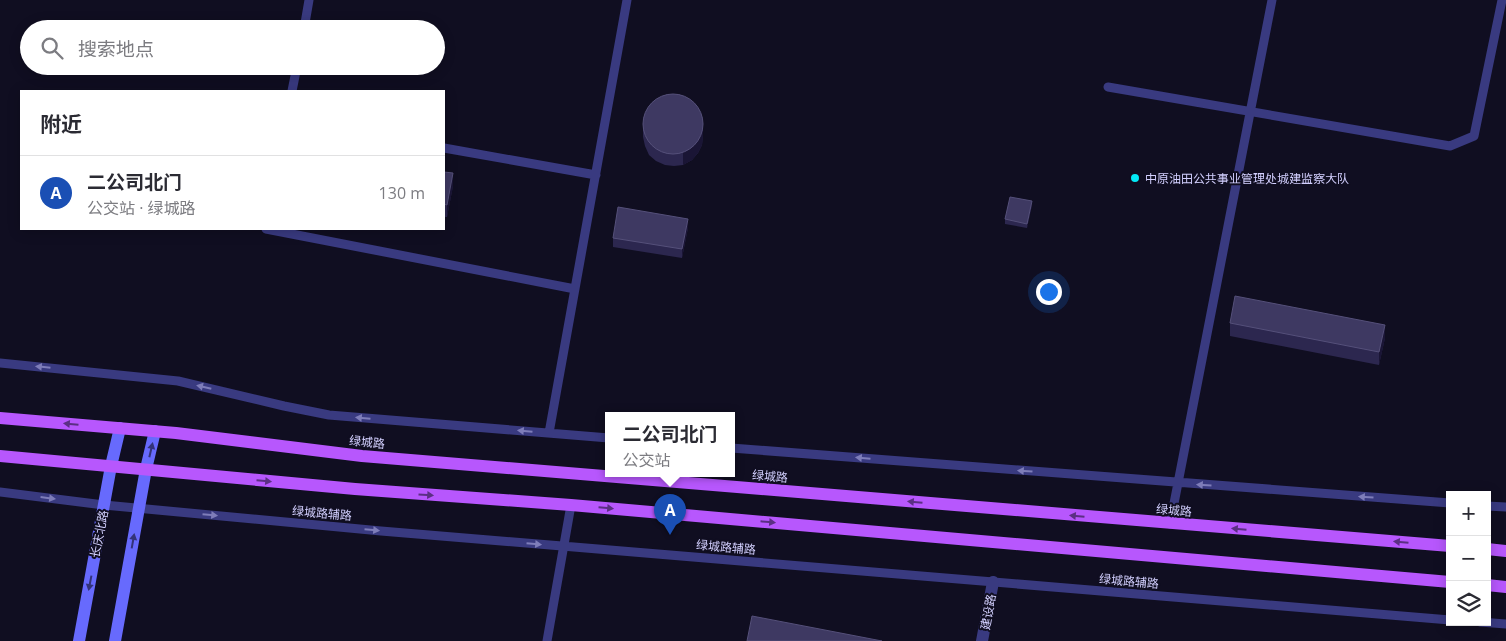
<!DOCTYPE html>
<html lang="zh">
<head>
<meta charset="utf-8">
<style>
	:root { --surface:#fff; --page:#f2f2f3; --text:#2b2b33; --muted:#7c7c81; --line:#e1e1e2; --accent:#db2777 }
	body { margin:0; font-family:"Open Sans","Noto Sans SC",sans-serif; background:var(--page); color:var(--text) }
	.controls { position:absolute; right:15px; bottom:15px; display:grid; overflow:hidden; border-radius:0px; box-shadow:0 2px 12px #0003 }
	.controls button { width:45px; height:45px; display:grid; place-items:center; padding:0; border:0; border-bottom:1px solid var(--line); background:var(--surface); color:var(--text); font:25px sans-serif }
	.you { position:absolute; left:1048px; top:291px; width:18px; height:18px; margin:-12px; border:4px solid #fff; border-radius:50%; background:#1a73e8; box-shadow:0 0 0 8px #1a73e833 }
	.badge { display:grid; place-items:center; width:32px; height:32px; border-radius:50%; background:var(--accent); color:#fff; font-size:16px; font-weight:700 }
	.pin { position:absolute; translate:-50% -41px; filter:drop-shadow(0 1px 2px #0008) }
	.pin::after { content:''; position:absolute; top:26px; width:18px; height:15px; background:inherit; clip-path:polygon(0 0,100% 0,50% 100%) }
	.popup { position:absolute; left:605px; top:412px; width:130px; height:65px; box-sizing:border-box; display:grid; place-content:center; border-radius:0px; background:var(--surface); filter:drop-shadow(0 1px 4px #0005); font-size:16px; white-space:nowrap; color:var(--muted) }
	.popup b { font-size:19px; color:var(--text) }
	.popup::after { content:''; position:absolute; left:50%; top:100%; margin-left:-10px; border:10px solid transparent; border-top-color:var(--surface) }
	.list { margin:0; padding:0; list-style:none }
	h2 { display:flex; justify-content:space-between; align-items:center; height:65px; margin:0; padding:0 20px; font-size:21px }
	h2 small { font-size:16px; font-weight:400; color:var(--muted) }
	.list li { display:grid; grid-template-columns:32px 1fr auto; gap:15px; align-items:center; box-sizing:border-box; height:75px; padding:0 20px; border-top:1px solid var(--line) }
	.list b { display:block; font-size:19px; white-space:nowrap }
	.list p { margin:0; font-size:16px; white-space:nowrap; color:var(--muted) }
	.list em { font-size:16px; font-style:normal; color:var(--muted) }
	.icon { flex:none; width:28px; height:28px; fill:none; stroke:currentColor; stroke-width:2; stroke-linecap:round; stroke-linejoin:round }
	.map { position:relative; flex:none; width:1506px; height:641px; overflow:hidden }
	.search { position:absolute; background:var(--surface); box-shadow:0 2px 12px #0003; left:20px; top:20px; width:425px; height:55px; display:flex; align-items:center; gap:12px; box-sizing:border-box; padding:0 18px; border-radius:28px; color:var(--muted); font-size:19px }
	.panel { position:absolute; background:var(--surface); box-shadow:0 2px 12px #0003; left:20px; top:90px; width:425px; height:140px; border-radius:0px }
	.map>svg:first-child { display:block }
</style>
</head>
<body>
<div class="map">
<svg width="1506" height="641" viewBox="0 0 1506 641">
	<rect width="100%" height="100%" fill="#100e21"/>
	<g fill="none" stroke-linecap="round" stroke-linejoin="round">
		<!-- lane -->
		<path stroke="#393a80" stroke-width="9" d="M 304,29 L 309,0
			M 1108,87 L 1450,146 L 1474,136 L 1502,0
			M 292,91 L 297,66
			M 444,148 L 596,175
			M 266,229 L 575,289
			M 0,363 L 178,381 L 284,406 L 329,415 L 609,438
			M 549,433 L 627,0
			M 731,448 L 1450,503
			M 0,492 L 104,505 L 381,531 L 1450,620
			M 1487,506 L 1506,507
			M 1170,524 L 1272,0
			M 1480,622 L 1506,624
			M 547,641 L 571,505"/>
		<!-- street -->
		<path stroke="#393a80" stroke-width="12" d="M 982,641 L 993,582"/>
		<!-- secondary -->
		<path stroke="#676afd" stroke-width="12" d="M 79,641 L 111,466 L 120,428
			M 115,641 L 146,469 L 155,431"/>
		<!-- primary -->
		<path stroke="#b757fd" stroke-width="12" d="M 0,418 L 176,433 L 362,456 L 1450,546
			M 0,456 L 355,489 L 571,505 L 1450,582
			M 1487,549 L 1506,551
			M 1487,585 L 1506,587"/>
	</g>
	<!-- wall -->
	<path fill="#2c274f" d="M 643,124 L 703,135 L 702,145 L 698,153 L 692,160 L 683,165 L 674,166 L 665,165 L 656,161 L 649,155 L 645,146 L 643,137 Z
		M 444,172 L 453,186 L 447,217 L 444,217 Z
		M 1032,205 L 1027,228 L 1005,224 L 1005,219 Z
		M 688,228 L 682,258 L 613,247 L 613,238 Z
		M 1230,323 L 1385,338 L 1379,365 L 1230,336 Z"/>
	<!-- shaded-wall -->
	<path fill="#1a1535" d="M 703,123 L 703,135 L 702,145 L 698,153 L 692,160 L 683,165 L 683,152 Z
		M 453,173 L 453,186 L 447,217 L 447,205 Z
		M 1032,201 L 1032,205 L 1027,228 L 1027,224 Z
		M 688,219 L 688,228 L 682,258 L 682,249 Z
		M 1385,325 L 1385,338 L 1379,365 L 1379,352 Z"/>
	<!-- building -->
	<path fill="#3e3962" stroke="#55507a" d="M643 124a30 30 0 1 1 60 0a30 30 0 1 1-60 0Z
		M 444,172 L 453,173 L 447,205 L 444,204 Z
		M 1010,197 L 1032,201 L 1027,224 L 1005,219 Z
		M 618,207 L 688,219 L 682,249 L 613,238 Z
		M 1235,296 L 1385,325 L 1379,352 L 1230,323 Z
		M 752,616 L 882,641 L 747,641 Z"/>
	<!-- one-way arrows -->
	<defs><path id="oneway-solid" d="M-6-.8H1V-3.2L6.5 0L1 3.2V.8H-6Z" transform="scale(1.25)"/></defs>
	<g fill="#7e7db9">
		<use href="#oneway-solid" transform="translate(43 367) rotate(-174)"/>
		<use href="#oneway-solid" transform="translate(204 387) rotate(-167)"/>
		<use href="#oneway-solid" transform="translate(363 418) rotate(-175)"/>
		<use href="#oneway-solid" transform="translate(525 431) rotate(-175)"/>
		<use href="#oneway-solid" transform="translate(863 458) rotate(-175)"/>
		<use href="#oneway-solid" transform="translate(1025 471) rotate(-176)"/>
		<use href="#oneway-solid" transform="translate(1204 485) rotate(-176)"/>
		<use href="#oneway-solid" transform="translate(1366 497) rotate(-176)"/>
		<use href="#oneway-solid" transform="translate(48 498) rotate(7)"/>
		<use href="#oneway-solid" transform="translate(210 515) rotate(5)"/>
		<use href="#oneway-solid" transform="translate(372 530) rotate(5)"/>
		<use href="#oneway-solid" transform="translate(534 544) rotate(5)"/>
	</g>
	<g fill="#5b2f84">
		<use href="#oneway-solid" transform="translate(71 424) rotate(-175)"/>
		<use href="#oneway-solid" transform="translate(264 481) rotate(5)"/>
		<use href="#oneway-solid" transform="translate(426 495) rotate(4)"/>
		<use href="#oneway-solid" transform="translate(915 502) rotate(-175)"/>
		<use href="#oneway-solid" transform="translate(606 508) rotate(5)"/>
		<use href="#oneway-solid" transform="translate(1077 516) rotate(-175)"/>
		<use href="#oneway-solid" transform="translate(768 522) rotate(5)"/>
		<use href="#oneway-solid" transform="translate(1239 529) rotate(-175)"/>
		<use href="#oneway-solid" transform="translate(1401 542) rotate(-175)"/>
	</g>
	<g fill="#333379">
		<use href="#oneway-solid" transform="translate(151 450) rotate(-77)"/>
		<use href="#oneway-solid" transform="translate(133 541) rotate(-80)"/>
		<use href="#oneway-solid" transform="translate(90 583) rotate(101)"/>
	</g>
	<!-- markers -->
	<circle fill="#03e9f6" stroke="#100e21" stroke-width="2" cx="1135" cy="178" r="5"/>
	<g text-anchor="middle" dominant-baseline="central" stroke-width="4" stroke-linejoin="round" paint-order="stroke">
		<!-- poi labels -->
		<g font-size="12" fill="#d2cffe" stroke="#100e21" text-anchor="start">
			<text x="1145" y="178">中原油田公共事业管理处城建监察大队</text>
		</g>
		<!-- street labels -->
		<g font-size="12" fill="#d2cffe" stroke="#100e21">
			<text transform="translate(367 442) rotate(6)">绿城路</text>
			<text transform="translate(770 476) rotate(5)">绿城路</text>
			<text transform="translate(1174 510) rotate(5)">绿城路</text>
			<text transform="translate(322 513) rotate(5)">绿城路辅路</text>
			<text transform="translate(99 534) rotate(-79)">长庆北路</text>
			<text transform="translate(726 547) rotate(5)">绿城路辅路</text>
			<text transform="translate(1129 581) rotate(5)">绿城路辅路</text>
			<text transform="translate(988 612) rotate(-80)">建设路</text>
		</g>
	</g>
</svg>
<div class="controls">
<button>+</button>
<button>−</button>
<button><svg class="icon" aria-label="layers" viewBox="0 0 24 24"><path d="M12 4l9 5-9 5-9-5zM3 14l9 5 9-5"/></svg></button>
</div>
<div class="you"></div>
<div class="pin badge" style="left:670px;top:535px;background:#1a4fb4">A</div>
<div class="popup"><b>二公司北门</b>公交站</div>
<div class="search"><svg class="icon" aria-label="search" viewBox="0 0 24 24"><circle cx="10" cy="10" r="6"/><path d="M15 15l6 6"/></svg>搜索地点</div>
<section class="panel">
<h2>附近<small></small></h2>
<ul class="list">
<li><span class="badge" style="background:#1a4fb4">A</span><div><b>二公司北门</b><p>公交站 · 绿城路</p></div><em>130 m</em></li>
</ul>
</section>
</div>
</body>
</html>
